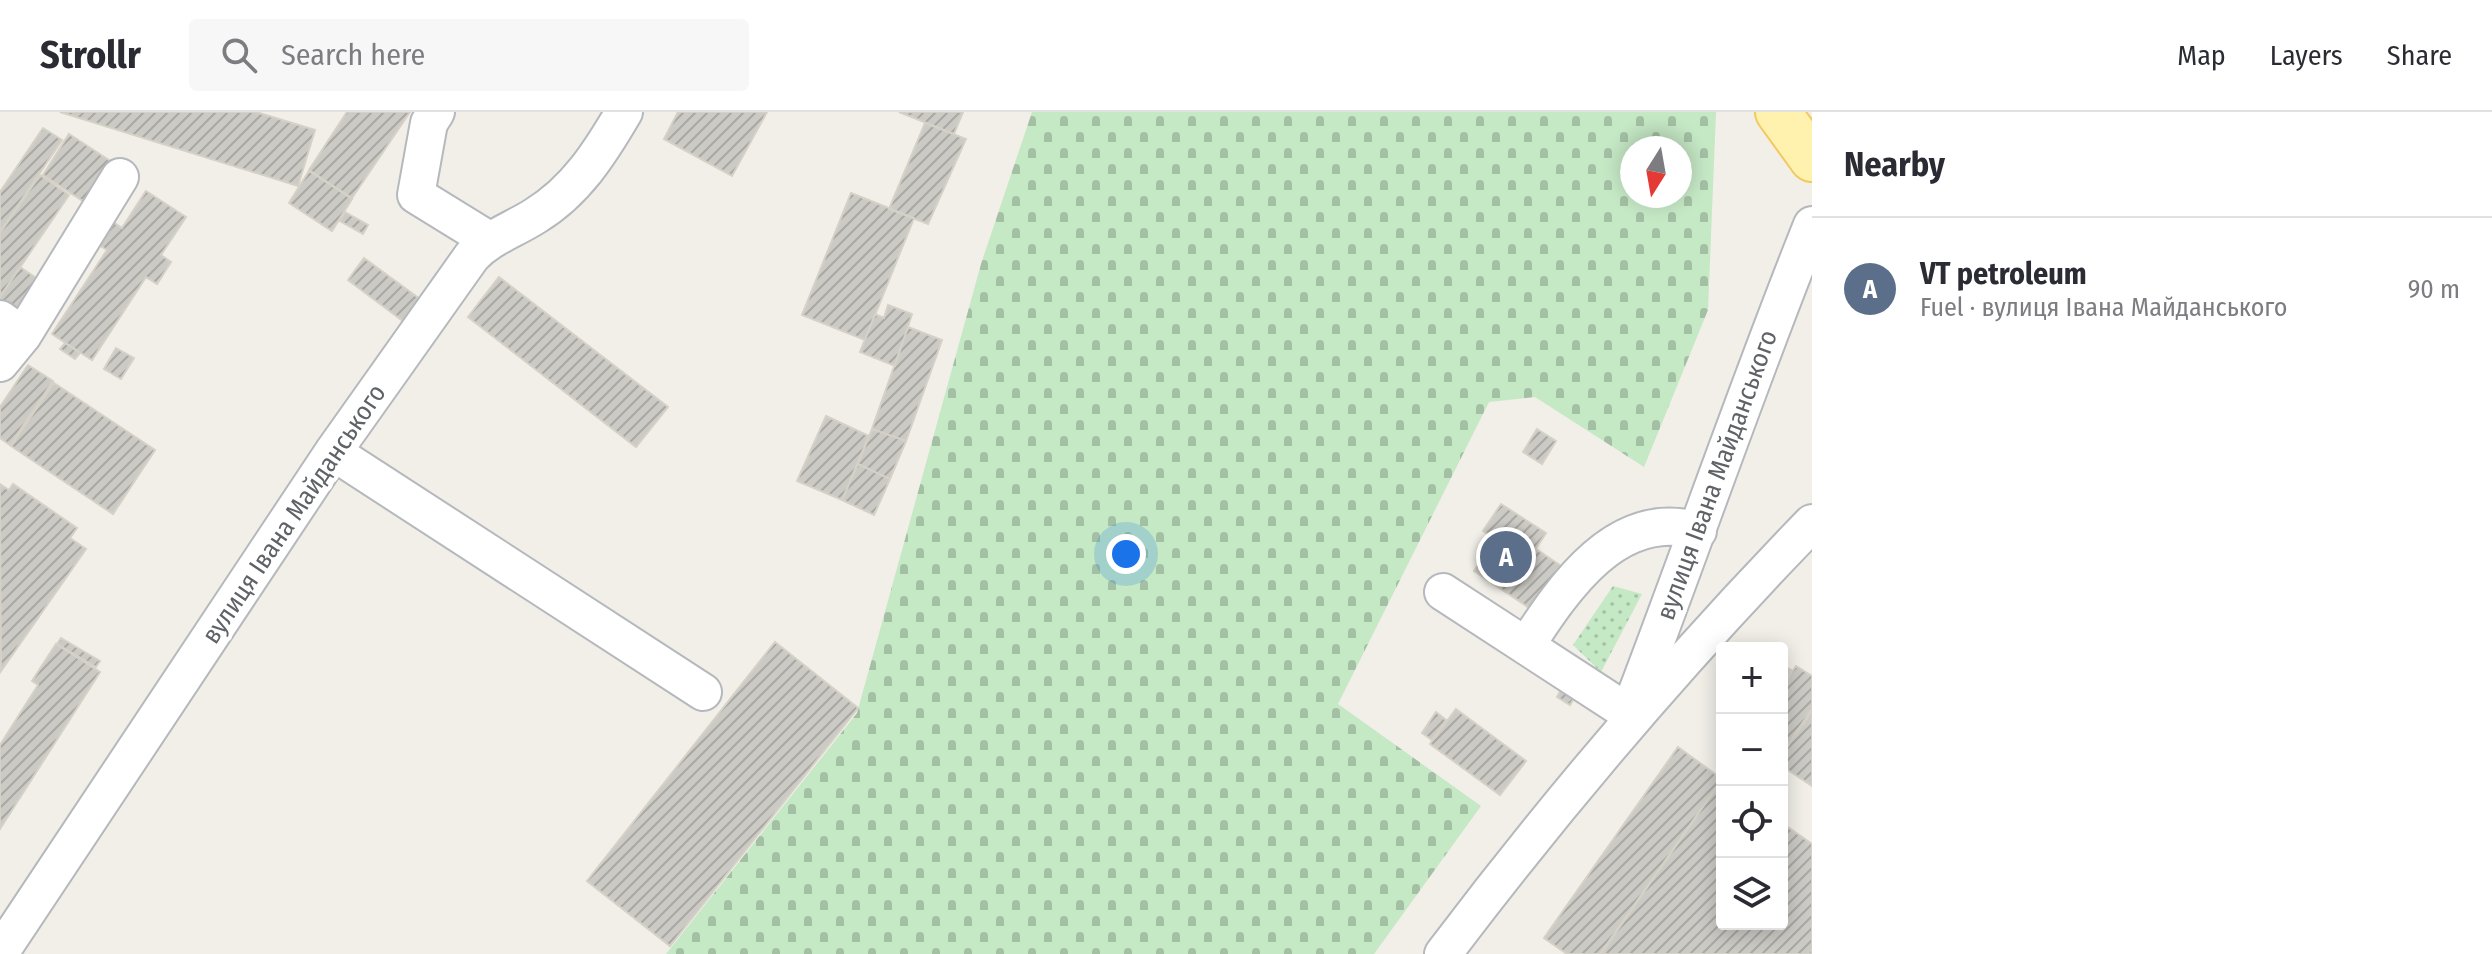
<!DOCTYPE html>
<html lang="en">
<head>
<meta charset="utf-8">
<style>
	:root { --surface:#fff; --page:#f7f7f7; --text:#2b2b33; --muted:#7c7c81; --line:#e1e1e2; --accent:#b45309 }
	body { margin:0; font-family:"Fira Sans Condensed",sans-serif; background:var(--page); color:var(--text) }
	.controls { position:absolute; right:24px; bottom:24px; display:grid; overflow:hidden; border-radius:8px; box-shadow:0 4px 20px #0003 }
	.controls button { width:72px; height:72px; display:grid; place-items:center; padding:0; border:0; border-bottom:2px solid var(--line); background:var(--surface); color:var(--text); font:40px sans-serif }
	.compass { position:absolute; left:1620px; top:24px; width:72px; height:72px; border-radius:50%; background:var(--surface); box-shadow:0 4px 20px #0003; rotate:191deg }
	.you { position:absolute; left:1126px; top:442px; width:28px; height:28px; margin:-20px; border:6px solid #fff; border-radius:50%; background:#1a73e8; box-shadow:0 0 0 12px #1a73e833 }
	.badge { display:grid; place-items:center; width:52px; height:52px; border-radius:50%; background:var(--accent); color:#fff; font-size:26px; font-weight:700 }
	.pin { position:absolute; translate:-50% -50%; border:4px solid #fff; box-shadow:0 2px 8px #0006 }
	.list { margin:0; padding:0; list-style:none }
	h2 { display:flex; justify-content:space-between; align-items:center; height:104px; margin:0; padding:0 32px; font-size:34px }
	h2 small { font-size:26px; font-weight:400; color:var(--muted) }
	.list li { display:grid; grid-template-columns:52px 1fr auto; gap:24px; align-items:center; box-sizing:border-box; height:144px; padding:0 32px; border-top:2px solid var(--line) }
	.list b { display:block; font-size:30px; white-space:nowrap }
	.list p { margin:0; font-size:26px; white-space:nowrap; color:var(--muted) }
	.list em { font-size:26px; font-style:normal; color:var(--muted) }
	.icon { flex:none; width:44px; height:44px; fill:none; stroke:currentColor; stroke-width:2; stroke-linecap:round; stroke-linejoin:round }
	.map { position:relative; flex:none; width:1812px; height:842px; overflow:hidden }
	header { display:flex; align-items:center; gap:48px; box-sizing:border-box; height:112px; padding:0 40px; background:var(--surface); border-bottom:2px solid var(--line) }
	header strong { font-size:38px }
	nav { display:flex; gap:44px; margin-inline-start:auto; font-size:28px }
	.search { width:560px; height:72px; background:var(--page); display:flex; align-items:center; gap:20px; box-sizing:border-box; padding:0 28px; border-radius:8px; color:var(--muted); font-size:30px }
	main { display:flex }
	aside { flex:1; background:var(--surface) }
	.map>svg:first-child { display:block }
</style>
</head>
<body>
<header>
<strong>Strollr</strong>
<div class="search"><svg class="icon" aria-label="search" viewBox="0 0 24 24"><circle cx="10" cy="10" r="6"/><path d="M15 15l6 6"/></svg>Search here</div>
<nav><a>Map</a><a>Layers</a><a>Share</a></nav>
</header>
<main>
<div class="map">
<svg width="1812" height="842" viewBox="0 0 1812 842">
	<defs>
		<pattern id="grass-dots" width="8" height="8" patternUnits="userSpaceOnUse" patternTransform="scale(2)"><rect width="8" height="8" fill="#c5e8c5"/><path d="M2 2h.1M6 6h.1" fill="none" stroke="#a3c0a4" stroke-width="1.8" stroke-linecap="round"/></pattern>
		<pattern id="cemetery-stones" width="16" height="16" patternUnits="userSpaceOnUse" patternTransform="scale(2)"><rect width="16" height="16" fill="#c5e8c5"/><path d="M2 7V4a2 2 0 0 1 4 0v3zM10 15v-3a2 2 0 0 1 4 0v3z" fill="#a3c0a4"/></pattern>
		<pattern id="building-hatch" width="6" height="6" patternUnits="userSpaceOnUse" patternTransform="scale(2)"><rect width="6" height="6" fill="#cccac5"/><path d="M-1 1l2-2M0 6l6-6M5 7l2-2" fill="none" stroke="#a9a8a4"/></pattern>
	</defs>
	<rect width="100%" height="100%" fill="#f1efe8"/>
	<!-- grass -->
	<path fill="url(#grass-dots)" d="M 1613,474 L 1642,482 L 1601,560 L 1573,533 Z"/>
	<!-- cemetery -->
	<path fill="url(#cemetery-stones)" fill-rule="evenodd" d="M 1032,0 L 1716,0 L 1708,198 L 1644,355 L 1535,285 L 1489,290 L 1338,592 L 1481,694 L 1374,842 L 666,842 L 857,601 L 981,152 ZM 1632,36 L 1680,36 L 1680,84 L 1632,84 Z"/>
	<!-- building -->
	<path fill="url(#building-hatch)" stroke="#d6d1c6" stroke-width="2" d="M 60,0 L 256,0 L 315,18 L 298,74 Z
		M 347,0 L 410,0 L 352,86 L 309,58 Z
		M 678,0 L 767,0 L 732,64 L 664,27 Z
		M 899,0 L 963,0 L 954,22 Z
		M 925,11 L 966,27 L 928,112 L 889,97 Z
		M 43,16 L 62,28 L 0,120 L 0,80 Z
		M 69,22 L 112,50 L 86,91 L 43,63 Z
		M 309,59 L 352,87 L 332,119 L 289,91 Z
		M 40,63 L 69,83 L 0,185 L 0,121 Z
		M 146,79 L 186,105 L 161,143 L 171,150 L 157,172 L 146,165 L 92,248 L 52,222 L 107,138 L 95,131 L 110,108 L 122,116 Z
		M 851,81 L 914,106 L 865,228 L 802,203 Z
		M 345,100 L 368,113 L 363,122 L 340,109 Z
		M 364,146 L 424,190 L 407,212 L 348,168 Z
		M 20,155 L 45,172 L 20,210 L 0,197 L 0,185 Z
		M 499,165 L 668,295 L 636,335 L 468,205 Z
		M 888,193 L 912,202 L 895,254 L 860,240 L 875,202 L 884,206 Z
		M 908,215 L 942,228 L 906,329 L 872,317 Z
		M 65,231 L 80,241 L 75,247 L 60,237 Z
		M 116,236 L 134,246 L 121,267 L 104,257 Z
		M 28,253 L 53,269 L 10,333 L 0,326 L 0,295 Z
		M 54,271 L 155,338 L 113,402 L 11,334 Z
		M 826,304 L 869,324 L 842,388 L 797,369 Z
		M 872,317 L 906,329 L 890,367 L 858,352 Z
		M 1537,317 L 1556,329 L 1542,352 L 1523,340 Z
		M 858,352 L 890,367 L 874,403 L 842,388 Z
		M 0,372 L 9,378 L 13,372 L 77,416 L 70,426 L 86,437 L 1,559 Z
		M 1501,392 L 1546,421 L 1507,481 L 1474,459 L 1495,427 L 1483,419 Z
		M 1536,437 L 1588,472 L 1559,516 L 1507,481 Z
		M 61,526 L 100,549 L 96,555 L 57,532 Z
		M 775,530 L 858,596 L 670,834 L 587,769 Z
		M 56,532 L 100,560 L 0,717 L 0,633 L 38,573 L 32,569 Z
		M 1782,553 L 1791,558 L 1786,568 L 1782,566 Z
		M 1796,554 L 1812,564 L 1812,597 L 1782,641 L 1782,575 Z
		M 1563,574 L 1576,583 L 1570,593 L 1557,585 Z
		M 1456,597 L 1526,649 L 1500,683 L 1430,632 Z
		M 1812,599 L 1812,674 L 1782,654 L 1782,643 Z
		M 1436,600 L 1446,608 L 1432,628 L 1422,621 Z
		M 1678,635 L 1722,667 L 1600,842 L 1567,842 L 1544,826 Z
		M 1721,669 L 1722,812 L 1782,812 L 1782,711 L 1812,732 L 1812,842 L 1601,842 Z"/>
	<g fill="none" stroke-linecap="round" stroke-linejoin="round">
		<defs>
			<path id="minor" d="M 436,0 L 429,11 L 416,83 L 489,128
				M 0,207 L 23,223 L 0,251
				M 23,223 L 120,65
				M 333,340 L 703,580
				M 1443,480 L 1629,601
				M 1526,534 C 1564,475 1618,395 1698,419
				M 1632,593 C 1693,434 1748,272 1812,113
				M 0,841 L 333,340 L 472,144 C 490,125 513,118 535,104 C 576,79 600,41 624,0
				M 1443,842 C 1558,690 1679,548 1812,411"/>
			<path id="major" d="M 1778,0 L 1812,47"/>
		</defs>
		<!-- minor casing -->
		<use href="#minor" stroke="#b5b8bc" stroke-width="40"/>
		<!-- major casing -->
		<use href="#major" stroke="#f2c960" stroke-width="48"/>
		<!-- minor -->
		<use href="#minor" stroke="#fff" stroke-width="36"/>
		<!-- major -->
		<use href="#major" stroke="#fff2af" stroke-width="44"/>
	</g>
	<g text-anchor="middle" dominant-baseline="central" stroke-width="8" stroke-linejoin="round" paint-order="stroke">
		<!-- street labels -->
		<g font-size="26" fill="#5f6368" stroke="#fff">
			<text transform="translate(1717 363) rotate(-70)">вулиця Івана Майданського</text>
			<text transform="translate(294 402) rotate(-56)">вулиця Івана Майданського</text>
		</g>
	</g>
</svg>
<div class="controls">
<button>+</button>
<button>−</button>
<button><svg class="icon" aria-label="locate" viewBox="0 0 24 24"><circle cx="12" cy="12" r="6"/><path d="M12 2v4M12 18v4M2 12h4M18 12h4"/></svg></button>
<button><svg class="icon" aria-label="layers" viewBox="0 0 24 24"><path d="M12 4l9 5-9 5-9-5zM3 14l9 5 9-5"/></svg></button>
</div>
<svg class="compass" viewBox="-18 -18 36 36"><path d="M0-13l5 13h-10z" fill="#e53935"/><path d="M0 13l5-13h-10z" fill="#7c7c81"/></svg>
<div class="you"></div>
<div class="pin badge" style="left:1506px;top:445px;background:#5c6f8a">A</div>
</div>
<aside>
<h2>Nearby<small></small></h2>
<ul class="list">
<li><span class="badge" style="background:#5c6f8a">A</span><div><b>VT petroleum</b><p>Fuel · вулиця Івана Майданського</p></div><em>90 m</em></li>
</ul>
</aside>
</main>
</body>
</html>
